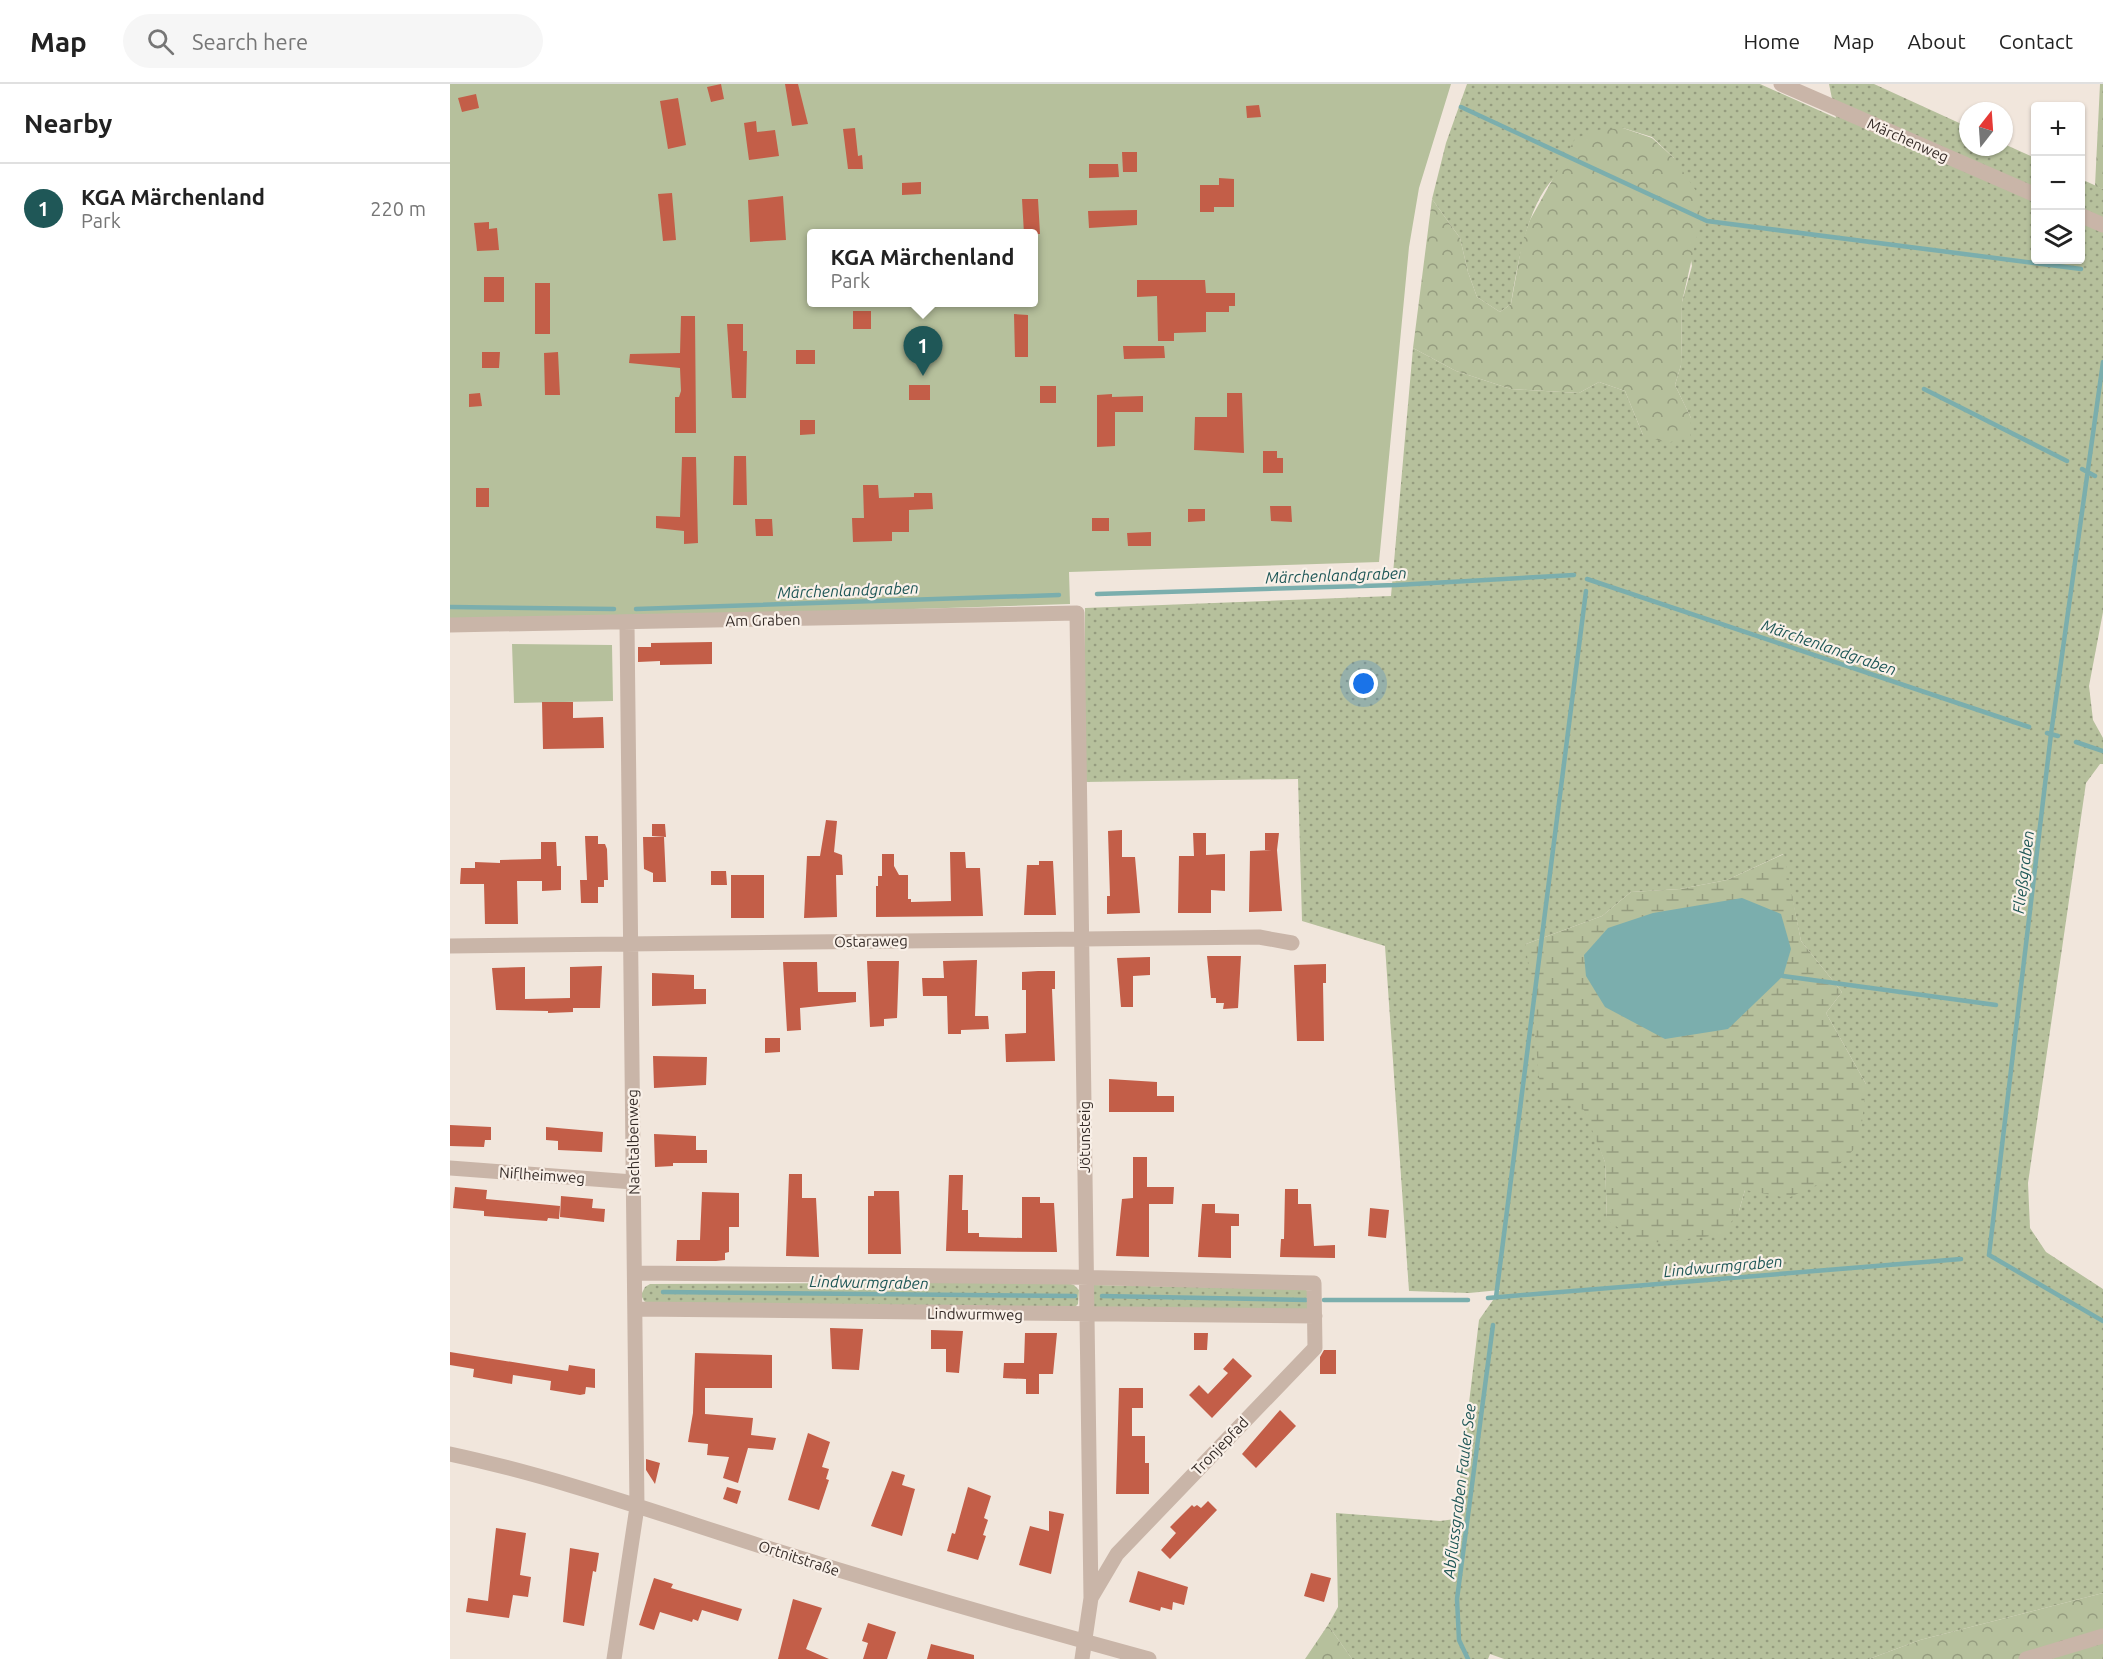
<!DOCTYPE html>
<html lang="en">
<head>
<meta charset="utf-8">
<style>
	:root { --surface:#fff; --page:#f6f6f6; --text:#222; --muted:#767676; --line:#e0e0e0; --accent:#1f5757 }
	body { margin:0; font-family:Ubuntu,sans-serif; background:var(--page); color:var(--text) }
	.controls { position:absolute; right:18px; top:18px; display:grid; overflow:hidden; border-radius:6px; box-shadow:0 2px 4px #0004 }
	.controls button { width:54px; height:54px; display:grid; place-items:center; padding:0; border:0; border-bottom:2px solid var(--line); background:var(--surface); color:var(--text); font:30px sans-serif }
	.compass { position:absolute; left:1509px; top:18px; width:54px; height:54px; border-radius:50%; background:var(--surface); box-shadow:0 2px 4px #0004; rotate:17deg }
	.you { position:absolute; left:914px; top:600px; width:21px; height:21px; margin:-15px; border:4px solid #fff; border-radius:50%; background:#1a73e8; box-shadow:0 0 0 9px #1a73e833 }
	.badge { display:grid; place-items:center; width:39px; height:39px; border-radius:50%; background:var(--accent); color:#fff; font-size:20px; font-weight:700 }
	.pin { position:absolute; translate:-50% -50px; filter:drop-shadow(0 2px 3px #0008) }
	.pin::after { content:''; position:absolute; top:32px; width:21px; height:18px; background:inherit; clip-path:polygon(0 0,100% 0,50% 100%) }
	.popup { position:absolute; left:357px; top:145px; width:231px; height:78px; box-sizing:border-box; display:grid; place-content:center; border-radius:6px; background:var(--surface); filter:drop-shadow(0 2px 4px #0005); font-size:20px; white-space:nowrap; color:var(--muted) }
	.popup b { font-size:22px; color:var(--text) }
	.popup::after { content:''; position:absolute; left:50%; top:100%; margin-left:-12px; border:12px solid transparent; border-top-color:var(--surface) }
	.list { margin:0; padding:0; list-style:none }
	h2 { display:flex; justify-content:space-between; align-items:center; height:78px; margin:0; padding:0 24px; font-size:26px }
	h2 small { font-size:20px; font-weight:400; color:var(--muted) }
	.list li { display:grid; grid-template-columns:39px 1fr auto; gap:18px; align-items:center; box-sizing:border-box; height:90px; padding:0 24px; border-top:2px solid var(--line) }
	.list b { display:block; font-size:22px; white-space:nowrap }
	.list p { margin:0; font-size:20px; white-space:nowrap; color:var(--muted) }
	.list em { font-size:20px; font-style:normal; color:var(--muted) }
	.icon { flex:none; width:33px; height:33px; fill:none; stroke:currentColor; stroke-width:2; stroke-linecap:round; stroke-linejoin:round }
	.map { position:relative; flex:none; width:1653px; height:1575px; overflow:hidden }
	header { display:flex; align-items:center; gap:36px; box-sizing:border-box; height:84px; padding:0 30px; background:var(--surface); border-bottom:2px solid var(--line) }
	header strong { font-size:28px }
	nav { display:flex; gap:33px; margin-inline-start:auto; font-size:21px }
	.search { width:420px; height:54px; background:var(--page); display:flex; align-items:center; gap:15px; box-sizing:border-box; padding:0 21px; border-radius:33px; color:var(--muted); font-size:22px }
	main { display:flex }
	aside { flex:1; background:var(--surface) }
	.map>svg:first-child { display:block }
</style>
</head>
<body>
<header>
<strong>Map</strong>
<div class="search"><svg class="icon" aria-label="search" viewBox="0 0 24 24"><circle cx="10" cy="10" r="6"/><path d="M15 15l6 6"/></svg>Search here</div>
<nav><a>Home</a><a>Map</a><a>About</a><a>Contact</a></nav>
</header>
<main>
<aside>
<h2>Nearby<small></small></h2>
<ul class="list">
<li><span class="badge">1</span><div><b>KGA Märchenland</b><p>Park</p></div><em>220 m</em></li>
</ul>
</aside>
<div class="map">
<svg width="1653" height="1575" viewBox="0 0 1653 1575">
	<defs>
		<pattern id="grass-dots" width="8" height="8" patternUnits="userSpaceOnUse" patternTransform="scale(1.5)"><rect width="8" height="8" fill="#b6c09c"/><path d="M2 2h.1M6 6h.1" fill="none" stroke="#959c7f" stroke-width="1.8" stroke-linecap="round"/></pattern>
		<pattern id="forest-crowns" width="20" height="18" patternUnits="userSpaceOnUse" patternTransform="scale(1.5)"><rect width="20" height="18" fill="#b6c09c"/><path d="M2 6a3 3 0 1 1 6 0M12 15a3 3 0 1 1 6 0" fill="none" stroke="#959c7f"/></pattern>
		<pattern id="wetland-marsh" width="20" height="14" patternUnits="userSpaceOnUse" patternTransform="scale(1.5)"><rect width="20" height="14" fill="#b6c09c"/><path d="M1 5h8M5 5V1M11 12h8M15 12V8" fill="none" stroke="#959c7f"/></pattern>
	</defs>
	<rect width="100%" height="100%" fill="#f1e6dc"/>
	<!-- grass -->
	<path fill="url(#grass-dots)" fill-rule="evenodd" d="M 1017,0 L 1310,0 L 1386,34 L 1379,0 L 1424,0 L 1518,43 L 1518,63 L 1554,63 L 1554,60 L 1585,74 L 1586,176 L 1630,176 L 1631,95 L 1653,105 L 1653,528 L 1639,602 L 1643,636 L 1653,654 L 1653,680 L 1650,680 L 1636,699 L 1578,1099 L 1580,1144 L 1596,1168 L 1653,1205 L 1653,1509 L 1470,1556 L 1419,1575 L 1054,1575 L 1040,1570 L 1038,1575 L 902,1575 L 878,1541 L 888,1523 L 886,1429 L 990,1437 L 1005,1435 L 1029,1236 L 1050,1206 L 1019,1209 L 959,1207 L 935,862 L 852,837 L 848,695 L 634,698 L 635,524 L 941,512 L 963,264 L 1006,287 L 1061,305 L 1129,309 L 1149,298 L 1175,307 L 1193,351 L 1241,334 L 1225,301 L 1231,281 L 1232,218 L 1242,182 L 1224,74 L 1202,53 L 1173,44 C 1151,60 1124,75 1105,93 C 1077,120 1067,183 1061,220 L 1050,228 L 1027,213 L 1018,188 L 1010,154 L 982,115 L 996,59 ZM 1333,770 L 1351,857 L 1392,908 L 1376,929 L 1416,1000 L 1295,1106 L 1289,1127 L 1157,1135 L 1155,1078 L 1076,860 L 1152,832 L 1181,808 L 1230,805 L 1277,796 Z
		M 614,1198 L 624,1201 L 629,1206 L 628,1220 L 622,1226 L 201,1221 L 194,1217 L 191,1211 L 195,1203 L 200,1200 Z
		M 644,1201 L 854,1205 L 860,1208 L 859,1226 L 643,1224 L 641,1207 Z"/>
	<!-- forest -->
	<path fill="url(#forest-crowns)" d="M 1650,0 L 1653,0 L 1653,105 L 1645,102 Z
		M 1173,44 L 1202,54 L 1224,74 L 1250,113 L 1249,143 L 1232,218 L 1231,281 L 1225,301 L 1241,334 L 1240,353 L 1217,359 L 1193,351 L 1175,307 L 1149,298 L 1129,309 L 1061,305 L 1006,287 L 963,264 L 982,115 L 1010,154 L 1018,188 L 1027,213 L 1050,228 L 1061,220 L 1072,159 L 1080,136 L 1125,55 L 1147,46 Z
		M 1653,1509 L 1653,1575 L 1419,1575 L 1470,1556 Z
		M 878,1541 L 902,1575 L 855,1575 Z"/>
	<!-- wetland -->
	<path fill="url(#wetland-marsh)" d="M 1334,770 L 1351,857 L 1392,908 L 1376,929 L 1416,1000 L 1410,1059 L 1371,1099 L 1338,1114 L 1295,1106 L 1289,1127 L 1272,1151 L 1192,1160 L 1157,1136 L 1155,1078 L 1134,1026 L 1091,1012 L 1076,860 L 1152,832 L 1181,808 L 1230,805 L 1277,796 Z"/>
	<!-- garden -->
	<path fill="#b6c09c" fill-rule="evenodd" d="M 0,0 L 1001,0 L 969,104 L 959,163 L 929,478 L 619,488 L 620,520 L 181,534 L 0,534 ZM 362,150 L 584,150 L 584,218 L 362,218 Z
		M 62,560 L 162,561 L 163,617 L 64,619 Z"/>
	<!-- water -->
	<path fill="#7baead" d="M 1292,814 L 1331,830 L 1341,865 L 1333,892 L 1278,945 L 1215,955 L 1155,923 L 1136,892 L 1134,871 L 1158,844 L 1203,829 Z"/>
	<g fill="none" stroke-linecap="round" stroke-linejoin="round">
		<!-- stream -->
		<path stroke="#7baead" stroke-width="4.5" d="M 1011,23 L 1257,137 L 1631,185
			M 1474,305 L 1617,377
			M 1632,385 L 1645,392
			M 1137,495 L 1579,643
			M 647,510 L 946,501 L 1124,491
			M 0,523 L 164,525
			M 186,525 L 609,511
			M 1597,649 L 1608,652
			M 1626,658 L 1653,667
			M 1333,892 L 1546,921
			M 1539,1171 L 1601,650 L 1653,278
			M 1539,1171 L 1653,1237
			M 213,1208 L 625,1212
			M 652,1212 L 856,1216
			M 1046,1213 L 1136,507
			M 1038,1214 L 1511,1175
			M 874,1216 L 1018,1216
			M 1018,1575 L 1009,1556 L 1007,1515 L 1043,1241"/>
	</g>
	<!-- building -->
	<path fill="#c35e48" d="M 271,0 L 274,15 L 261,18 L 257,3 Z
		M 335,0 L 348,0 L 358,40 L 342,42 Z
		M 26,10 L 29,24 L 12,28 L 8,14 Z
		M 228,14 L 236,61 L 218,65 L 210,17 Z
		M 809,21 L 811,33 L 797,34 L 796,22 Z
		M 306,37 L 307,48 L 325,46 L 329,72 L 299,76 L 294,39 Z
		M 405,44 L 408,72 L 412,71 L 413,85 L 398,85 L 393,45 Z
		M 672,68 L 687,68 L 687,88 L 673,88 Z
		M 639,80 L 668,80 L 669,93 L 639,94 Z
		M 769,94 L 784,95 L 784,123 L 764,123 L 764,128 L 750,128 L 750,101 L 769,101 Z
		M 471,98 L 471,110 L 452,111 L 452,99 Z
		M 222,109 L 226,156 L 213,157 L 208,110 Z
		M 333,112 L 336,156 L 300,158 L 298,116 Z
		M 572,115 L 588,115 L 590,150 L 574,150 Z
		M 687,126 L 687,141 L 639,144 L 638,127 Z
		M 39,138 L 39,145 L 47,144 L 49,166 L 27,167 L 24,139 Z
		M 34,193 L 54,193 L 54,218 L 34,218 Z
		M 687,196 L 755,196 L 756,209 L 785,209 L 785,222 L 779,222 L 779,228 L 756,228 L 756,248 L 724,249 L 724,257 L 708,257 L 707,212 L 687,213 Z
		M 85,199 L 100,199 L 100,250 L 85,250 Z
		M 403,227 L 421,227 L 421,245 L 403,245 Z
		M 564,230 L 578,231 L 578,273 L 565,273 Z
		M 231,232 L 245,232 L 246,349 L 225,349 L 225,313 L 229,313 L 231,307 L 230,284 L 179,279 L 180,270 L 230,269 Z
		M 277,240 L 293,240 L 293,267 L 297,267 L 296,314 L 282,314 Z
		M 673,262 L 714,262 L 715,274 L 674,275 Z
		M 346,266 L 365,266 L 365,280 L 346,280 Z
		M 32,268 L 50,268 L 49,284 L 32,284 Z
		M 108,268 L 110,311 L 95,311 L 94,269 Z
		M 459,301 L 480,301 L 480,316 L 459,316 Z
		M 590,302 L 606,302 L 606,319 L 590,319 Z
		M 30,309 L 32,322 L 19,323 L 19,310 Z
		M 777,309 L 792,309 L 794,369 L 744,366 L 745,333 L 777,333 Z
		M 662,310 L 662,313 L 693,312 L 693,328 L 665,328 L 665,362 L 647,363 L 647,311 Z
		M 350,336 L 365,336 L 365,350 L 350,351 Z
		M 813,367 L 827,367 L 827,374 L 833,374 L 833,389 L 813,389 Z
		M 284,372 L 296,372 L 297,421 L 283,421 Z
		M 232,373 L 246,373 L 248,459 L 234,460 L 234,447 L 206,444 L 206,432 L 230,433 Z
		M 413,401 L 428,401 L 429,414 L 464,413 L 464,409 L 482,409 L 483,425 L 459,426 L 459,448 L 442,448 L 442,457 L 403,458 L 402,434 L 414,434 Z
		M 26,404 L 39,404 L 39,423 L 26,423 Z
		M 820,422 L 841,422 L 842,438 L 821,437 Z
		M 738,425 L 755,425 L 755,437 L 738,438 Z
		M 642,434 L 659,434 L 659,447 L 642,447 Z
		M 305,435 L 322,435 L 323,452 L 306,452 Z
		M 701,448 L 701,462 L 678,462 L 677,449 Z
		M 262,558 L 262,580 L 210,581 L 210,577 L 188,578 L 188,563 L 201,563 L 201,559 Z
		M 92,618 L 123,618 L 123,634 L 153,633 L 154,664 L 93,665 Z
		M 376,736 L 387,737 L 384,768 L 392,771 L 393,791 L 386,791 L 387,833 L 354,834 L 357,772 L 370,772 Z
		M 202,740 L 215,740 L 216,753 L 202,752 Z
		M 672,746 L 672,773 L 685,773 L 690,829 L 657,830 L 657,812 L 660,812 L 658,747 Z
		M 743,749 L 756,749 L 756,771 L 775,770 L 775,807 L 761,806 L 761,829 L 728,829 L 729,772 L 744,772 Z
		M 815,749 L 829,749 L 827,766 L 832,827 L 799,828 L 800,767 L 822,766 L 815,766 Z
		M 135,752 L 148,752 L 148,760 L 155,760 L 157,765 L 158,796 L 154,796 L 154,803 L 148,803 L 148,819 L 131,819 L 130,796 L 137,796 Z
		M 193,753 L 214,753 L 216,798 L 203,798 L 203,789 L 194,785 Z
		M 91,758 L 106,758 L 107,782 L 111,782 L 111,806 L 92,807 L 92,797 L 67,797 L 68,840 L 35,840 L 34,800 L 10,800 L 11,784 L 25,784 L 25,778 L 50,779 L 50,776 L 91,775 Z
		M 500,768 L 515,768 L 516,784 L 530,784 L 533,832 L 426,833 L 426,802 L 428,802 L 428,792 L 432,792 L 432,770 L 444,770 L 444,782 L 449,791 L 458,791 L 458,815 L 461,815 L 461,818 L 501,817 Z
		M 589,777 L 603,777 L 606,831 L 574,831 L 577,781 L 589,781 Z
		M 261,787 L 276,787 L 277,801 L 261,801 Z
		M 281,791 L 314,791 L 314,834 L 281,834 Z
		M 757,872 L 791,872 L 788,924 L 773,925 L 774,919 L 766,919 L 766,914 L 761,914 Z
		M 700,873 L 700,891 L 683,892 L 683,923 L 671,923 L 667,874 Z
		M 527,876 L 525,932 L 538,932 L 539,945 L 511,946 L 511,950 L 498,950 L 497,912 L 473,912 L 472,894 L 494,894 L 493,877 Z
		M 417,877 L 449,877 L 447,934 L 434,935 L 434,942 L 420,943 Z
		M 333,878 L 367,878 L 368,908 L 406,908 L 406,918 L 350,924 L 351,946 L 337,947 Z
		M 876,880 L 876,899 L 873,899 L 874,957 L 847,957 L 844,881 Z
		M 152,882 L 150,924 L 123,924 L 123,928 L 98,929 L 98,927 L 46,926 L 42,884 L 75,883 L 75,915 L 120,914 L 120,883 Z
		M 588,887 L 605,887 L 605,905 L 602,905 L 605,977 L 556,978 L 555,950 L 576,949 L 576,906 L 572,906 L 572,888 Z
		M 202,889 L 244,891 L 244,905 L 256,905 L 256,920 L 202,922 Z
		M 315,954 L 330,954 L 330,968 L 315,969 Z
		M 203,972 L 257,973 L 256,1001 L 204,1004 Z
		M 659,995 L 707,998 L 707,1012 L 724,1012 L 724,1028 L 659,1028 Z
		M 0,1041 L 41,1043 L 41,1056 L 35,1056 L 34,1063 L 0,1062 Z
		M 96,1043 L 153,1048 L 152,1068 L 108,1066 L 108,1057 L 96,1056 Z
		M 204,1050 L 246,1052 L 246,1066 L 257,1066 L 257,1079 L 223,1079 L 223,1082 L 205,1083 Z
		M 683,1073 L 697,1073 L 697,1103 L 724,1103 L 723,1120 L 699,1120 L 699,1173 L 666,1172 L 672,1115 L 683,1114 Z
		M 339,1090 L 352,1090 L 352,1114 L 366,1114 L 369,1173 L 336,1172 Z
		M 499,1091 L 513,1091 L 512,1126 L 518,1126 L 518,1149 L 529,1149 L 529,1153 L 572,1154 L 572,1113 L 590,1113 L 590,1119 L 604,1119 L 607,1168 L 496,1167 Z
		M 5,1103 L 37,1106 L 36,1115 L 110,1122 L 109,1135 L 98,1134 L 97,1137 L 34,1132 L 34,1127 L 3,1124 Z
		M 835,1105 L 848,1105 L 848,1120 L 861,1120 L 864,1162 L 885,1161 L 885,1174 L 830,1173 L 831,1155 L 834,1155 Z
		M 424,1107 L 449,1107 L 451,1170 L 418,1170 L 418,1112 L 424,1112 Z
		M 252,1108 L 289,1109 L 289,1143 L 279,1143 L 279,1168 L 275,1169 L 275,1176 L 266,1177 L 226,1177 L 227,1156 L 250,1156 Z
		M 111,1112 L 143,1115 L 142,1124 L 155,1125 L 154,1138 L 110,1133 Z
		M 752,1120 L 765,1120 L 765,1129 L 789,1130 L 789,1142 L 781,1142 L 781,1174 L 748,1173 Z
		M 920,1124 L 939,1126 L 936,1154 L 918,1152 Z
		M 380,1244 L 413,1245 L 409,1286 L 382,1285 Z
		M 481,1246 L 513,1247 L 509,1289 L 496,1288 L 496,1265 L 481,1265 Z
		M 575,1249 L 607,1249 L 603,1290 L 589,1290 L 589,1310 L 576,1310 L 576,1295 L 553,1294 L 554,1279 L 574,1279 Z
		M 744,1249 L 758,1249 L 757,1266 L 744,1266 Z
		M 874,1266 L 886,1266 L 886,1290 L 870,1290 L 870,1273 Z
		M 0,1268 L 118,1287 L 119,1281 L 145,1285 L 145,1304 L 136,1303 L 135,1310 L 130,1311 L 100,1306 L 101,1297 L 63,1291 L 62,1300 L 23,1293 L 24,1285 L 0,1281 Z
		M 245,1269 L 322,1271 L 322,1304 L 255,1304 L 255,1330 L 303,1334 L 301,1351 L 326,1354 L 323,1366 L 298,1364 L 288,1399 L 273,1394 L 279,1373 L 257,1371 L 258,1360 L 238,1358 L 243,1329 Z
		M 783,1274 L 802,1292 L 762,1334 L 739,1311 L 749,1301 L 758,1310 L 778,1289 L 773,1285 Z
		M 669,1304 L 693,1304 L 693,1324 L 682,1324 L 682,1352 L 695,1352 L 695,1379 L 699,1379 L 699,1410 L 666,1410 Z
		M 830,1326 L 846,1342 L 806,1384 L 792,1370 Z
		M 358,1349 L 380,1358 L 372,1383 L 379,1385 L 376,1395 L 379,1396 L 369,1426 L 338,1416 Z
		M 196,1375 L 210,1379 L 205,1400 L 196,1386 Z
		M 442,1387 L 455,1391 L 452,1401 L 465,1405 L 452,1452 L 421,1442 Z
		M 277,1403 L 291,1407 L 287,1420 L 273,1415 Z
		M 518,1403 L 541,1412 L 534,1434 L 538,1436 L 533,1451 L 536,1452 L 528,1476 L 497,1467 L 502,1449 L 505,1450 Z
		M 758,1417 L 767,1426 L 720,1475 L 711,1466 L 726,1449 L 720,1443 L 742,1421 L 744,1423 L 747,1421 L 751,1424 Z
		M 599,1427 L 614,1430 L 601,1490 L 569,1481 L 580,1442 L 599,1447 Z
		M 46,1444 L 76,1449 L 70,1491 L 81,1493 L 78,1513 L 63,1511 L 59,1534 L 16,1528 L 18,1514 L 38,1517 Z
		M 120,1464 L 149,1469 L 146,1488 L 143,1487 L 134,1542 L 113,1538 Z
		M 688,1487 L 738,1503 L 734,1521 L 723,1518 L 722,1526 L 711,1523 L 710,1527 L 679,1518 Z
		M 861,1489 L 881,1494 L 874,1518 L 854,1512 Z
		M 204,1494 L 223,1500 L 221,1504 L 292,1525 L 288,1537 L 252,1526 L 248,1537 L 243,1535 L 242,1538 L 210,1528 L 204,1546 L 189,1541 Z
		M 343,1515 L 372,1524 L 356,1565 L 379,1575 L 328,1575 Z
		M 418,1539 L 446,1548 L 437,1575 L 413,1575 L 418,1559 L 412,1557 Z
		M 481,1560 L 524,1571 L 524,1575 L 477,1575 Z"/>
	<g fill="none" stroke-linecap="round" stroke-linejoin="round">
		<!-- minor -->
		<path stroke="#c9b5a8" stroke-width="15" d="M 1331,0 L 1586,111
			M 1630,131 L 1653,141
			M 0,541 L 627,529 L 641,1514 L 632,1575
			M 0,862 L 809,853 L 842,859
			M 0,1084 L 183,1098
			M 186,1189 L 618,1193 L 864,1199 L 865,1264 L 667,1470 L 641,1514
			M 186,1225 L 865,1232
			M 0,1370 C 107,1393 210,1430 314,1463 C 442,1503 570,1540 699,1575
			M 164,1575 L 187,1423 L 177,540
			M 1576,1575 L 1653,1552"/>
	</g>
	<g text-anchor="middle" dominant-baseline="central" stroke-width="4.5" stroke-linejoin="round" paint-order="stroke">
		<!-- street labels -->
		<g font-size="15" fill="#362c28" stroke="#f9f0e8">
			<text transform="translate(1458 56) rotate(24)">Märchenweg</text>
			<text transform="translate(313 536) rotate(-1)">Am Graben</text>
			<text transform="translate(421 857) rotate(-1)">Ostaraweg</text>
			<text transform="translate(634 1053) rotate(-90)">Jötunsteig</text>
			<text transform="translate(183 1058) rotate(-91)">Nachtalbenweg</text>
			<text transform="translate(92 1091) rotate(4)">Niflheimweg</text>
			<text transform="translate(525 1230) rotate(1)">Lindwurmweg</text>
			<text transform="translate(770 1362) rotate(-46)">Tronjepfad</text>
			<text transform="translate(349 1474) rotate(18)">Ortnitstraße</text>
		</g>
		<!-- water labels -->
		<g font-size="16" font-style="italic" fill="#1f5757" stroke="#f9f0e8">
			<text transform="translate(886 491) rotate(-2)">Märchenlandgraben</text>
			<text transform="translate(398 506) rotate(-2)">Märchenlandgraben</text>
			<text transform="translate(1379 563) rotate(19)">Märchenlandgraben</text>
			<text transform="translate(1573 788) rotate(-83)">Fließgraben</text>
			<text transform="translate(1273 1182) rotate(-5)">Lindwurmgraben</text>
			<text transform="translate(419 1198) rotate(1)">Lindwurmgraben</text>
			<text transform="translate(1009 1407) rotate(-83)">Abflussgraben Fauler See</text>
		</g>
	</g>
</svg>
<div class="controls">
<button>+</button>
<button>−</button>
<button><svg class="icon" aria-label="layers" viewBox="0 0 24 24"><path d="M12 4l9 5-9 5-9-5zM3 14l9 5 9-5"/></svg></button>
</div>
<svg class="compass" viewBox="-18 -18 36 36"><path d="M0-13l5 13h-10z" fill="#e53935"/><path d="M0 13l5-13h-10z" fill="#767676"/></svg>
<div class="you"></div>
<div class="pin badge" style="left:473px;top:292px">1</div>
<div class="popup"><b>KGA Märchenland</b>Park</div>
</div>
</main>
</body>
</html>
